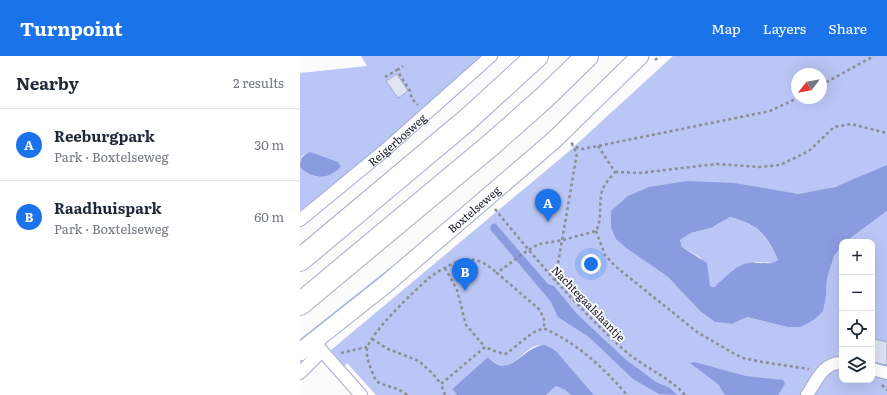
<!DOCTYPE html>
<html lang="en">
<head>
<meta charset="utf-8">
<style>
	:root { --surface:#fff; --page:#f6f6f7; --text:#1f2937; --muted:#747a83; --line:#e0e1e3; --accent:#1a73e8 }
	body { margin:0; font-family:Literata,serif; background:var(--page); color:var(--text) }
	.controls { position:absolute; right:12px; bottom:12px; display:grid; overflow:hidden; border-radius:8px; box-shadow:0 4px 16px #0002 }
	.controls button { width:36px; height:36px; display:grid; place-items:center; padding:0; border:0; border-bottom:1px solid var(--line); background:var(--surface); color:var(--text); font:20px sans-serif }
	.compass { position:absolute; left:491px; top:12px; width:36px; height:36px; border-radius:50%; background:var(--surface); box-shadow:0 4px 16px #0002; rotate:239deg }
	.you { position:absolute; left:291px; top:208px; width:14px; height:14px; margin:-10px; border:3px solid #fff; border-radius:50%; background:#1a73e8; box-shadow:0 0 0 6px #1a73e833 }
	.badge { display:grid; place-items:center; width:26px; height:26px; border-radius:50%; background:var(--accent); color:#fff; font-size:13px; font-weight:700 }
	.pin { position:absolute; translate:-50% -33px; filter:drop-shadow(0 1px 2px #0008) }
	.pin::after { content:''; position:absolute; top:21px; width:14px; height:12px; background:inherit; clip-path:polygon(0 0,100% 0,50% 100%) }
	.list { margin:0; padding:0; list-style:none }
	h2 { display:flex; justify-content:space-between; align-items:center; height:52px; margin:0; padding:0 16px; font-size:17px }
	h2 small { font-size:13px; font-weight:400; color:var(--muted) }
	.list li { display:grid; grid-template-columns:26px 1fr auto; gap:12px; align-items:center; box-sizing:border-box; height:72px; padding:0 16px; border-top:1px solid var(--line) }
	.list b { display:block; font-size:15px; white-space:nowrap }
	.list p { margin:0; font-size:13px; white-space:nowrap; color:var(--muted) }
	.list em { font-size:13px; font-style:normal; color:var(--muted) }
	.icon { flex:none; width:22px; height:22px; fill:none; stroke:currentColor; stroke-width:2; stroke-linecap:round; stroke-linejoin:round }
	.map { position:relative; flex:none; width:587px; height:339px; overflow:hidden }
	header { display:flex; align-items:center; gap:24px; box-sizing:border-box; height:56px; padding:0 20px; background:var(--accent); color:#fff }
	header strong { font-size:19px }
	nav { display:flex; gap:22px; margin-inline-start:auto; font-size:14px }
	main { display:flex }
	aside { flex:1; background:var(--surface) }
	.map>svg:first-child { display:block }
</style>
</head>
<body>
<header>
<strong>Turnpoint</strong>
<nav><a>Map</a><a>Layers</a><a>Share</a></nav>
</header>
<main>
<aside>
<h2>Nearby<small>2 results</small></h2>
<ul class="list">
<li><span class="badge">A</span><div><b>Reeburgpark</b><p>Park · Boxtelseweg</p></div><em>30 m</em></li>
<li><span class="badge">B</span><div><b>Raadhuispark</b><p>Park · Boxtelseweg</p></div><em>60 m</em></li>
</ul>
</aside>
<div class="map">
<svg width="587" height="339" viewBox="0 0 587 339">
	<rect width="100%" height="100%" fill="#fbfbfb"/>
	<!-- green -->
	<path fill="#bac6f5" fill-rule="evenodd" d="M 61,0 L 183,0 L 80,92 L 0,155 L 0,111 C 10,123 25,123 37,115 L 3,99 L 0,104 L 0,17 L 67,10 Z
		M 373,0 L 587,0 L 587,109 L 550,126 L 517,136 L 499,138 L 471,134 L 326,192 L 368,221 L 401,256 L 415,266 L 432,268 L 447,261 L 487,271 L 501,271 L 514,264 L 526,240 L 527,223 L 534,200 L 542,190 L 542,324 L 572,324 L 572,186 L 545,186 L 587,155 L 587,339 L 294,339 L 256,295 L 238,289 C 216,296 213,324 188,301 L 152,333 L 157,339 L 76,339 L 47,307 L 44,310 L 31,294 L 267,97 ZM 497,18 L 521,18 L 521,42 L 497,42 Z
		M 430,161 C 459,170 465,177 478,204 L 474,207 L 456,206 L 413,231 L 410,230 L 401,202 L 382,191 L 380,184 L 391,177 L 411,172 Z
		M 92,210 L 74,228 L 0,288 L 0,283 Z
		M 256,330 L 265,334 L 271,339 L 246,339 Z"/>
	<!-- water -->
	<path fill="#8b9be0" fill-rule="evenodd" d="M 10,96 L 38,106 L 41,110 C 31,124 11,124 0,111 C 0,102 2,100 10,96 Z
		M 587,109 L 587,155 L 545,186 L 542,186 L 542,190 L 534,200 L 527,223 L 526,240 L 523,255 L 514,264 L 501,271 L 487,271 L 447,261 L 432,268 L 415,266 L 401,256 L 368,221 L 326,192 L 316,183 L 311,171 L 311,155 L 328,140 L 349,131 L 387,125 L 434,127 L 499,138 L 535,131 ZM 430,161 C 458,169 466,177 478,204 C 470,211 455,204 444,208 C 432,213 424,223 414,231 L 410,230 L 407,207 L 382,191 L 380,184 L 391,177 L 411,172 Z
		M 195,167 L 248,228 L 254,230 L 277,258 L 325,303 L 356,326 L 370,332 L 377,339 L 359,338 L 333,323 L 289,281 L 258,261 L 251,246 L 190,173 L 191,169 Z
		M 245,289 L 256,295 L 294,339 L 271,339 L 265,334 L 256,330 L 246,339 L 157,339 L 152,333 L 188,301 C 211,326 221,290 245,289 Z
		M 394,306 L 446,320 L 483,324 L 485,328 L 478,339 L 425,339 L 418,328 L 390,307 Z"/>
	<!-- building -->
	<path fill="#dfe3f2" stroke="#a2abcc" d="M 97,18 L 108,35 L 98,42 L 86,25 Z
		M 575,283 L 587,286 L 587,309 L 572,306 Z"/>
	<g fill="none" stroke-linecap="round" stroke-linejoin="round">
		<defs>
			<g id="street">
				<path id="s1" d="M 0,164 L 84,95 L 191,0"/>
				<path d="M 14,286 L 61,339"/>
				<path d="M 572,313 L 587,317"/>
				<path d="M 0,317 L 22,295"/>
				<path d="M 507,339 C 516,326 523,306 542,307"/>
			</g>
			<g id="secondary">
				<path id="s2" d="M 0,296 L 86,228 L 254,84 L 340,0"/>
			</g>
			<path id="highway" d="M 0,204 L 167,64 L 237,0
				M 0,248 L 192,88 L 245,41 L 287,0"/>
		</defs>
		<!-- street casing -->
		<use href="#street" stroke="#a3accd" stroke-width="14"/>
		<!-- secondary casing -->
		<use href="#secondary" stroke="#a3accd" stroke-width="19"/>
		<!-- highway casing -->
		<use href="#highway" stroke="#a3accd" stroke-width="24"/>
		<!-- path -->
		<path stroke="#8c8d93" stroke-width="2.5" stroke-dasharray="3 3" stroke-linecap="butt" d="M 355,4 L 360,0
			M 97,14 L 103,10
			M 85,21 L 97,14 L 110,35 L 112,43 L 118,49
			M 521,29 L 574,0
			M 271,87 L 278,92 L 283,93 L 470,55 L 498,42
			M 298,90 L 315,116 C 309,123 302,130 301,140 C 299,152 302,164 296,175 L 263,184 L 239,188 L 228,194 L 197,217 L 240,254 L 245,266 L 243,272 C 277,287 303,311 327,339
			M 315,116 L 340,117 L 416,108 L 460,111 L 480,109 L 509,95 L 534,71 L 551,68 L 587,77
			M 195,153 C 235,203 277,251 324,294 C 344,312 367,319 385,339
			M 296,175 L 305,199 L 315,210 L 397,276 L 433,297 L 443,302 L 462,306 L 509,313
			M 145,212 L 157,234 L 166,269 L 185,291
			M 255,225 L 277,97 L 272,89
			M 72,283 L 88,293 L 119,305 L 133,318 L 141,328
			M 41,297 L 67,291
			M 557,324 L 566,325
			M 582,329 L 587,334
			M 107,339 C 98,331 86,331 76,325 C 72,315 66,304 67,293 C 69,278 116,233 129,222 C 138,215 153,206 164,204 C 177,201 188,209 197,217
			M 145,339 L 141,328 L 185,291 L 197,296 L 206,298 L 232,277 L 243,272"/>
		<!-- street -->
		<use href="#street" stroke="#fff" stroke-width="12"/>
		<!-- secondary -->
		<use href="#secondary" stroke="#fff" stroke-width="17"/>
		<!-- highway -->
		<use href="#highway" stroke="#fff" stroke-width="22"/>
	</g>
	<g text-anchor="middle" dominant-baseline="central" stroke-width="3.5" stroke-linejoin="round" paint-order="stroke">
		<!-- street labels -->
		<g font-size="11" fill="#141723" stroke="#fff">
			<text stroke="none"><textPath href="#s1" startOffset="126">Reigerbosweg</textPath></text>
			<text stroke="none"><textPath href="#s2" startOffset="225">Boxtelseweg</textPath></text>
			<text transform="translate(289 247) rotate(46)">Nachtegaalslaantje</text>
		</g>
	</g>
</svg>
<div class="controls">
<button>+</button>
<button>−</button>
<button><svg class="icon" aria-label="locate" viewBox="0 0 24 24"><circle cx="12" cy="12" r="6"/><path d="M12 2v4M12 18v4M2 12h4M18 12h4"/></svg></button>
<button><svg class="icon" aria-label="layers" viewBox="0 0 24 24"><path d="M12 4l9 5-9 5-9-5zM3 14l9 5 9-5"/></svg></button>
</div>
<svg class="compass" viewBox="-18 -18 36 36"><path d="M0-13l5 13h-10z" fill="#e53935"/><path d="M0 13l5-13h-10z" fill="#747a83"/></svg>
<div class="you"></div>
<div class="pin badge" style="left:248px;top:166px">A</div>
<div class="pin badge" style="left:165px;top:235px">B</div>
</div>
</main>
</body>
</html>
